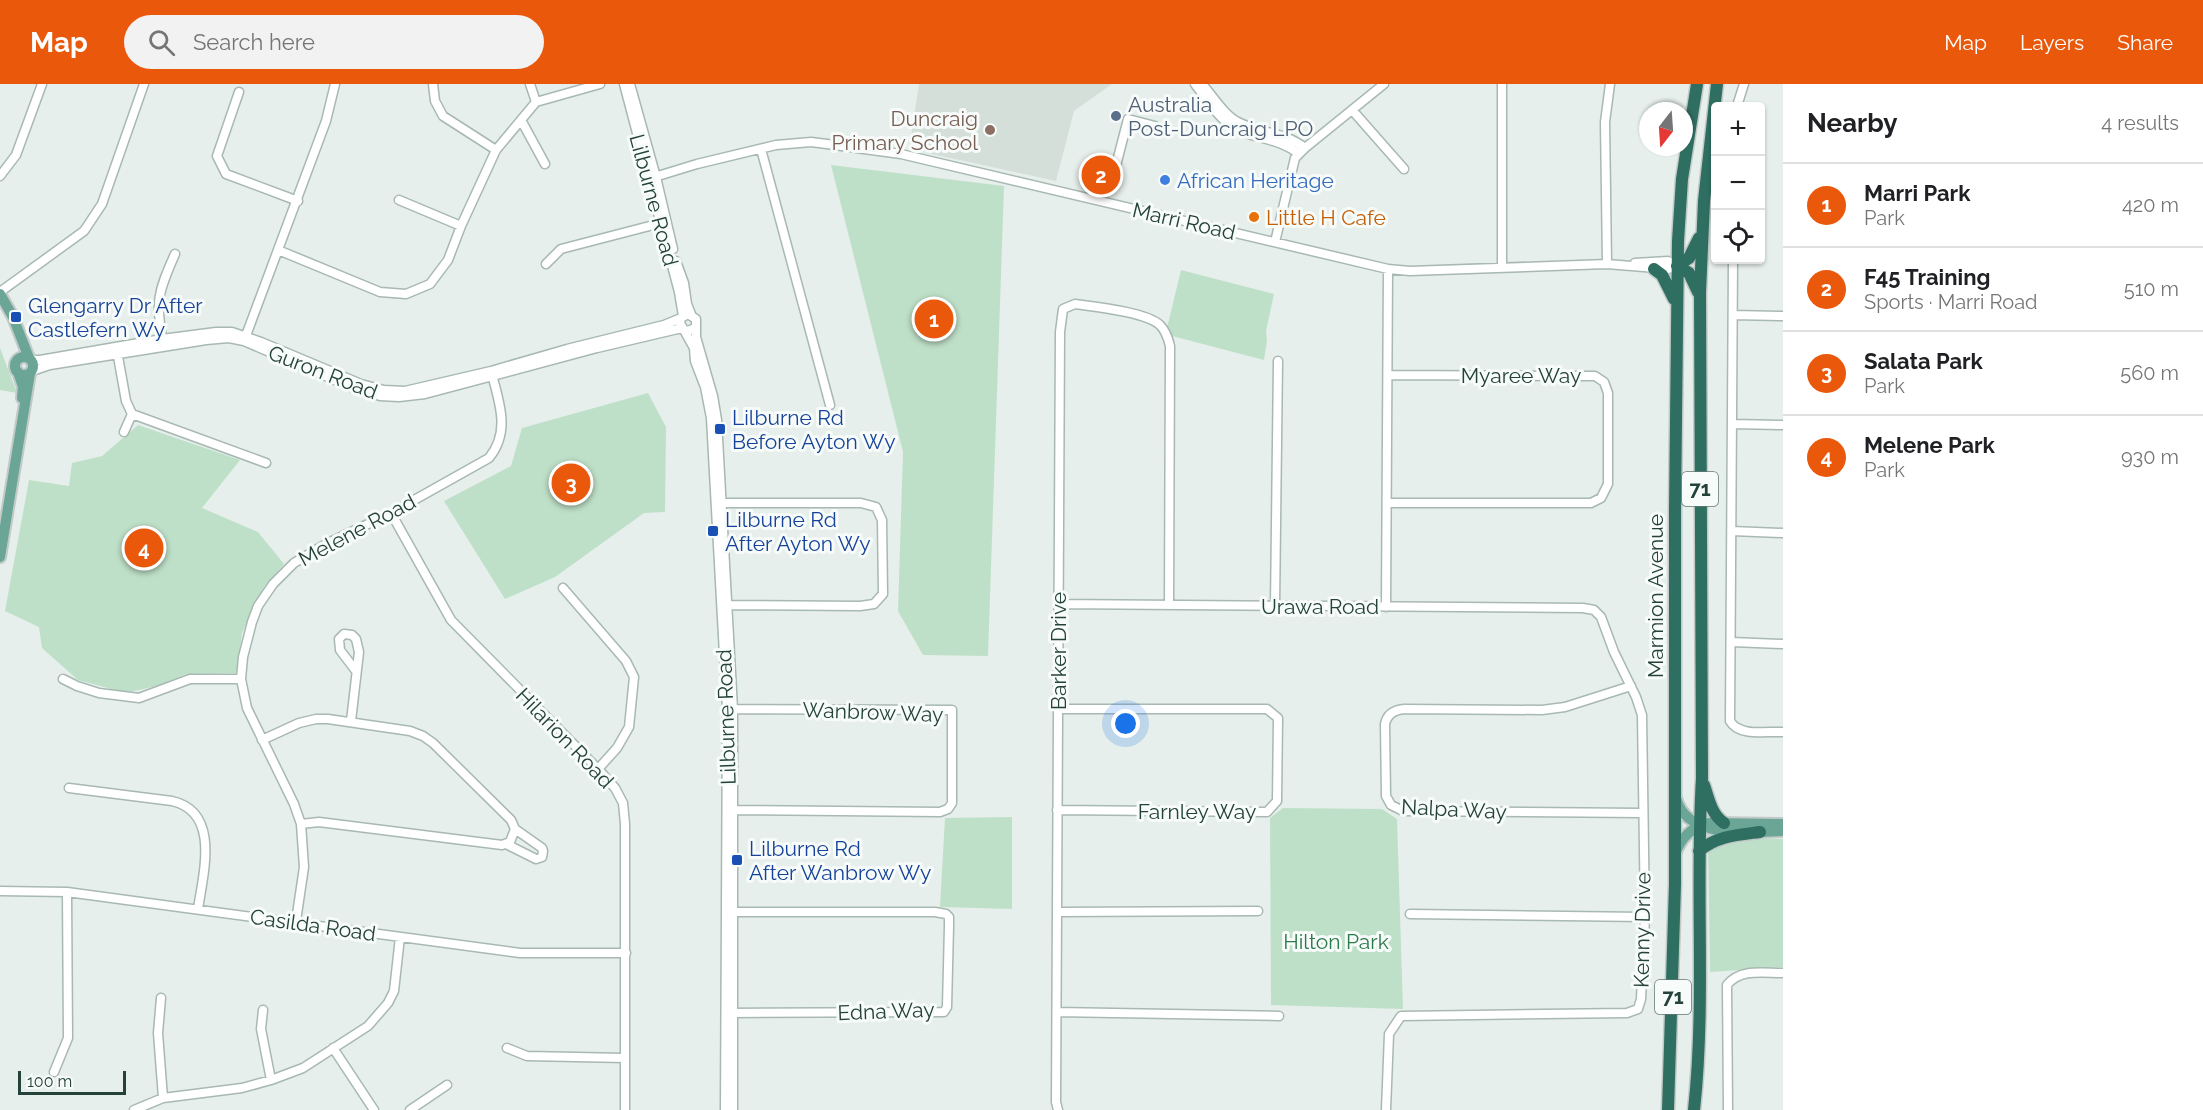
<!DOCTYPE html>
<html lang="en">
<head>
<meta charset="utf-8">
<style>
	:root { --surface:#fff; --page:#f2f2f2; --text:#202124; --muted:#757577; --line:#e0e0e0; --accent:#ea580c }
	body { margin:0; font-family:Raleway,sans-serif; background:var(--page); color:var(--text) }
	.controls { position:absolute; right:18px; top:18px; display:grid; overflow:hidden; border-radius:6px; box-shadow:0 2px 4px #0004 }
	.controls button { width:54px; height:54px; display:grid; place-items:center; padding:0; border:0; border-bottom:2px solid var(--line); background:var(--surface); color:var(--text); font:30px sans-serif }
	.compass { position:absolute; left:1639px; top:18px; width:54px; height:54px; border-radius:50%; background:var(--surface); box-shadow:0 2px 4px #0004; rotate:197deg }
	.scale { position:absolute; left:18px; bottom:15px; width:108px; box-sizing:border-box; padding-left:6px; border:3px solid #24423a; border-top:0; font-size:16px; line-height:21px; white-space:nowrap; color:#24423a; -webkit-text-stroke:4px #f7fbf9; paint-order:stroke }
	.you { position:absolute; left:1126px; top:640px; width:21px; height:21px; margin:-15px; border:4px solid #fff; border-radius:50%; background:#1a73e8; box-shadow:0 0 0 9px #1a73e833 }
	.badge { display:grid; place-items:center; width:39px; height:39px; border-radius:50%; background:var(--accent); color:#fff; font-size:20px; font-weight:700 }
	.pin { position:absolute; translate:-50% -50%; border:3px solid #fff; box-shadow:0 2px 6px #0006 }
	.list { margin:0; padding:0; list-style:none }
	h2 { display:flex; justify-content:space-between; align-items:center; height:78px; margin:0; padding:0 24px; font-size:26px }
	h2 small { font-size:20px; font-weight:400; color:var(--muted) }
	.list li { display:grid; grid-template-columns:39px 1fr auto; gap:18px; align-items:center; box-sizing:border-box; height:84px; padding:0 24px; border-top:2px solid var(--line) }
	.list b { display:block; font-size:22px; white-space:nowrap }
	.list p { margin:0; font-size:20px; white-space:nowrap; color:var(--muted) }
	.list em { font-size:20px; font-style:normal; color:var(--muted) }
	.icon { flex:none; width:33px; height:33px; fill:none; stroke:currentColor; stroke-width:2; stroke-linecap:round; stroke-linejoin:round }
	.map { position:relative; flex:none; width:1783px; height:1026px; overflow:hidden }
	header { display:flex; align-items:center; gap:36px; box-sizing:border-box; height:84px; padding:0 30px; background:var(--accent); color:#fff }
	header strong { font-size:28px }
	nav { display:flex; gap:33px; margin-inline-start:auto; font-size:21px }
	.search { width:420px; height:54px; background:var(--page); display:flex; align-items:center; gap:15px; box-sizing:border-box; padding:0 21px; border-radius:33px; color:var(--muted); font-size:22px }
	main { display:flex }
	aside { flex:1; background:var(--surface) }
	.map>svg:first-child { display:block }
</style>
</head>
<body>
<header>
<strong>Map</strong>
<div class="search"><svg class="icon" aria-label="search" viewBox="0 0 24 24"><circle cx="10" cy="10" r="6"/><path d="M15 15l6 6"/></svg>Search here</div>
<nav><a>Map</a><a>Layers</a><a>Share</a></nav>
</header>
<main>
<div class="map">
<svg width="1783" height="1026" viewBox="0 0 1783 1026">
	<rect width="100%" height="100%" fill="#e6efeb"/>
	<!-- built -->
	<path fill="#d4dfda" d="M 919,0 L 1112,0 L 1074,27 L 1056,97 L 909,65 Z"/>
	<!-- green -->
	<path fill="#bfe0c8" d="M 831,81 L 1004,102 L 988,572 L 923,571 L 898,527 L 903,368 Z
		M 1181,186 L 1274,210 L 1266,247 L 1267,257 L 1264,276 L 1172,252 L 1167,244 Z
		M 0,264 L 17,309 L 0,306 Z
		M 648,309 L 666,343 L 665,428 L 644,429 L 555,493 L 505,515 L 444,417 L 511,382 L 522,344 Z
		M 138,341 L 240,376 L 202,424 L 258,448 L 284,480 L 264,503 L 242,549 L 237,589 L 186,590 L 161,601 L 126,609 L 78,596 L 42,564 L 39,543 L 5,527 L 29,396 L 69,402 L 72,379 L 102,372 Z
		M 1283,724 L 1382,725 L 1397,735 L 1403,925 L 1271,921 L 1270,734 Z
		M 1012,733 L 1012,825 L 940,823 L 945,734 Z
		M 1708,754 L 1783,755 L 1783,883 L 1710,888 Z"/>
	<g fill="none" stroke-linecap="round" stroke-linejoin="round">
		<defs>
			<path id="minor" d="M 433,0 L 435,17 L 443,32 L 496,66
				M 530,0 L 536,18
				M 624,0 L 679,208 L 683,232
				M 630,0 L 656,93 L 673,165
				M 1195,0 C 1206,14 1217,33 1233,43 C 1254,56 1278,53 1299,70
				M 1202,0 C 1213,12 1224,31 1238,38 C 1261,50 1283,47 1305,64
				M 1502,0 L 1502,183
				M 239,8 L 217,72 L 226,90 L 298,117
				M 1737,22 L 1744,0
				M 1353,27 L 1404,85
				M 521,36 L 545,80
				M 761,65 L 830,321
				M 0,92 L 16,71 L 42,0
				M 1113,93 L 1128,35 L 1155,42
				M 648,95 L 697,80 L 776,61 L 811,58 L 827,60 L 901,70 L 1388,185 L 1410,187 L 1607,180 L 1668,185 L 1677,182
				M 399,116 L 461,142
				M 1275,158 L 1295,74 L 1305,64 L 1384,0
				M 278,166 L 380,208 L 406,210 L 430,200 L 448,176 L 461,142 L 496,66 L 536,18 L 600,0
				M 1733,176 L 1730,637 C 1739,653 1767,647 1783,648
				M 676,177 L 684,199 L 687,220 L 691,230
				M 1635,179 L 1668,177 L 1677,182
				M 546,180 L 561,165 L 665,138
				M 1607,180 L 1605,38 L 1610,0
				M 0,208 L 84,147 L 102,120 L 144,0
				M 1733,231 L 1783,232
				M 695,244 L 688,247 L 684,246 L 680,239 L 681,234 L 688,230 L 696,235 L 696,253 L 713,312 L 717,336 L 733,625 L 733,1026
				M 684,246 L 694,264 L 695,277 L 705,303 L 711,334 L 727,625 L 725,1026
				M 244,257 L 326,37 L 335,0
				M 163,259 C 155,217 158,208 175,170
				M 117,267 L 126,317 L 132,330 L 266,379
				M 31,276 L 40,276 L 162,255 L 216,248 L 232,248 L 261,258 L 361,300 L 384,306 L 405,307 L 491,287 L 567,265 L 664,241 L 681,234
				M 32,287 L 50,281 L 206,256 L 229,254 L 244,257 L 351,303 L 380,312 L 399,313 L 425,310 L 597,264 L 682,244
				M 1733,340 L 1783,341
				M 124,348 L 132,330
				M 719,419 L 861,419 L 876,423 L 882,436 L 883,510 L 874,520 L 860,522 L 723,521
				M 1387,419 L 1591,419 L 1601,414 L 1608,400 L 1608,309 L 1604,298 L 1595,292 L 1389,291
				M 391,429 L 451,536 L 598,685 L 615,704 L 623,719 L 625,740 L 625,1026
				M 1732,447 L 1783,449
				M 563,504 L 626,577 L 634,593 L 629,643 L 617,664 L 598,685
				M 1058,520 L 1583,524 L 1594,526 L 1601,533 L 1614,568 L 1636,613 L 1642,631 L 1645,833 L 1641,915 L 1638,925 L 1627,929 L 1401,932 L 1389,950 L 1386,1026
				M 1275,522 L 1278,277
				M 1386,523 L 1388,185
				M 1732,558 L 1783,560
				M 63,595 L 77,602 L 99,609 L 139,614 L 190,595 L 241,595
				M 1631,602 L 1565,623 L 1542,626 L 1404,625 C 1394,626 1387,630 1385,640 L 1386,712 L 1391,721 L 1403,727 L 1642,729
				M 728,625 L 952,626 L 952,719 L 948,725 L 940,728 L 729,726
				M 351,637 L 359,568 L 356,555 L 352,551 L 344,550 L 339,555 L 340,566 L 356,587
				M 262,656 L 299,639 L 316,635 L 328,635 L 410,647 L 423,652 L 433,659 L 511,736 L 515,745 L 510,758 L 502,761 L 319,738 L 301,740
				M 69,704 L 172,717 C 221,728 203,790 198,825
				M 1057,726 L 1267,728 L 1277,717 L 1278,634 L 1267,625 L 1058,625
				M 506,760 L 536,775 L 542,773 L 543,767 L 542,764 L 515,745
				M 0,807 L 67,808 L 520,869 L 626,869
				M 728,828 L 935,828 L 946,830 L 949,833 L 949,842 L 947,923 L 944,928 L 729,929
				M 1057,828 L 1258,827
				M 1410,830 L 1645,833
				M 296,837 L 304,783 L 301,740 L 294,720 L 247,624 L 241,595 L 243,573 L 252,538 L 258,522 L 273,500 L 294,479 L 326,460 L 391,429 L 489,374 C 511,347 499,318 491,287
				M 161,914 L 158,949 L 163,1014
				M 263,926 L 261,945 L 271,996
				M 1057,928 L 1279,932
				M 333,964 L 374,1026
				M 507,964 L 527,972 L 625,974
				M 54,988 L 68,954 L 67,808
				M 134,1026 L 163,1014 L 242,1004 L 271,996 L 303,984 L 368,942 L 388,919 L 394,907 L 400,853
				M 410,1026 L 447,1001
				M 1058,1026 L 1056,1018 L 1060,248 L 1063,225 L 1075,220 C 1096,223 1146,228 1160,241 C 1166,247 1168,254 1170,262 L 1169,520
				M 1728,1026 L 1727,901 C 1740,884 1764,889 1783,889"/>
			<path id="major" d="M 0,210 L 13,233 L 29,274
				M15 282a9 9 0 1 1 18 0a9 9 0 1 1-18 0Z
				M 18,288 L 23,303 L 22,314
				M 0,473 L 30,289
				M 1676,714 C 1687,756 1749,748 1783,747
				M 1675,770 C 1682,752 1692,743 1710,739 L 1783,740"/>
			<path id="highway" d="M 1677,182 L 1689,174 L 1699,154
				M 1677,182 L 1689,189 L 1698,208
				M 1654,185 L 1662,191 L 1674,215
				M 1704,701 C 1709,715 1711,730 1724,739
				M 1699,767 C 1717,752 1737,751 1760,748
				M 1668,1026 L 1675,800 L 1675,426 L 1678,157 L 1682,95 L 1697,0
				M 1694,1026 C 1706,916 1695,804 1702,694 L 1700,209 L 1704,117 L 1717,0"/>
		</defs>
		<!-- minor casing -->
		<use href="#minor" stroke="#a8b8b2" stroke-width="11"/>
		<!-- major casing -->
		<use href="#major" stroke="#c2cac8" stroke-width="14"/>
		<!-- highway casing -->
		<use href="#highway" stroke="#c2cac8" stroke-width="15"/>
		<!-- minor -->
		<use href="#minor" stroke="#fff" stroke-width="8"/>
		<!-- major -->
		<use href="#major" stroke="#6aa596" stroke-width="10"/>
		<!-- highway -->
		<use href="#highway" stroke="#2f6f62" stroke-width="12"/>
	</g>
	<!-- markers -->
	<circle fill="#5c6f8a" stroke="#f7fbf9" stroke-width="2" cx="1116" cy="32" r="6"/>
	<circle fill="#8d6e63" stroke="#f7fbf9" stroke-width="2" cx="990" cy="46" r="6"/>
	<circle fill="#3f7fe0" stroke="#f7fbf9" stroke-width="2" cx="1165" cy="96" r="6"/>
	<circle fill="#e8710a" stroke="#f7fbf9" stroke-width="2" cx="1254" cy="133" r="6"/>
	<g fill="#1a4fb4" stroke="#f7fbf9" stroke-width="2">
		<rect x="10" y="227" width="12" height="12" rx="3"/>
		<rect x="714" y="339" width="12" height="12" rx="3"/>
		<rect x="707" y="441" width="12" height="12" rx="3"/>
		<rect x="731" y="770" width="12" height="12" rx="3"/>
	</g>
	<g text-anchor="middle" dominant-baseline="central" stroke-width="6" stroke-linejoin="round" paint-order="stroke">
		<!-- shield labels -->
		<g fill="#f7fbf9" stroke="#637a73" stroke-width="1.5">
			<rect x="1682" y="388" width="36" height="34" rx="4.5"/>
			<rect x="1655" y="896" width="36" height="34" rx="4.5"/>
		</g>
		<g font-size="20" font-weight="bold" fill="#24423a">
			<text x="1700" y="405">71</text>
			<text x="1673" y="913">71</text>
		</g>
		<!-- service labels -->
		<g font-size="21" fill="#4e5e75" stroke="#f7fbf9" text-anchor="start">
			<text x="1128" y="20">Australia<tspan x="1128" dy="24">Post-Duncraig LPO</tspan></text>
		</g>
		<!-- education labels -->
		<g font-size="21" fill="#785e54" stroke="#f7fbf9" text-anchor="end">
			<text x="978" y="34">Duncraig<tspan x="978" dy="24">Primary School</tspan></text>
		</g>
		<!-- shop labels -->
		<g font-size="21" fill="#366cbe" stroke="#f7fbf9" text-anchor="start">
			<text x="1177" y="96">African Heritage</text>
		</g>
		<!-- street labels -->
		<g font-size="21" fill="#24423a" stroke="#f7fbf9">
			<text transform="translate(654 116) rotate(75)">Lilburne Road</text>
			<text transform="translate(1184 137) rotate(13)">Marri Road</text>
			<text transform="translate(323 288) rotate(21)">Guron Road</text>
			<text x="1521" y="291">Myaree Way</text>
			<text transform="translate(357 446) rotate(-28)">Melene Road</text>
			<text transform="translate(1655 512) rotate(-90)">Marmion Avenue</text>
			<text x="1320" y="522">Urawa Road</text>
			<text transform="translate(1058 567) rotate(-90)">Barker Drive</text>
			<text transform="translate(873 628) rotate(2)">Wanbrow Way</text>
			<text transform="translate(726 633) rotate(-92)">Lilburne Road</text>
			<text transform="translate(565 654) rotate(46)">Hilarion Road</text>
			<text transform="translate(1454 725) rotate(3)">Nalpa Way</text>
			<text x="1197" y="727">Farnley Way</text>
			<text transform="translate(313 841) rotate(8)">Casilda Road</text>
			<text transform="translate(1642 846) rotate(-89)">Kenny Drive</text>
			<text transform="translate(886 927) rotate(-2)">Edna Way</text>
		</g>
		<!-- food labels -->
		<g font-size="21" fill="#c56008" stroke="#f7fbf9" text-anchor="start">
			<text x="1266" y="133">Little H Cafe</text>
		</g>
		<!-- transit labels -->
		<g font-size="21" fill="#164399" stroke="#f7fbf9" text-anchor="start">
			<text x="28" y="221">Glengarry Dr After<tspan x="28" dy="24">Castlefern Wy</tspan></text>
			<text x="732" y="333">Lilburne Rd<tspan x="732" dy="24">Before Ayton Wy</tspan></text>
			<text x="725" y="435">Lilburne Rd<tspan x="725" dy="24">After Ayton Wy</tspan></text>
			<text x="749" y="764">Lilburne Rd<tspan x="749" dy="24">After Wanbrow Wy</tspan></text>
		</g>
		<!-- park labels -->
		<g font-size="21" fill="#2d7a4b" stroke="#f7fbf9">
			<text x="1336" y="857">Hilton Park</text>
		</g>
	</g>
</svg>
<div class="controls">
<button>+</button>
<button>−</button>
<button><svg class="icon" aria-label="locate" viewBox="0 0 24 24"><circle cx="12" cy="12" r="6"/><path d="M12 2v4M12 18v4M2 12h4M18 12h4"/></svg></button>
</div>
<svg class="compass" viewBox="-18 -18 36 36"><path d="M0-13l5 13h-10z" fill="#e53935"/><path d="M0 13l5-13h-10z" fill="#757577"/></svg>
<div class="scale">100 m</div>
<div class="you"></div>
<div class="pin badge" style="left:934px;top:235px">1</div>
<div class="pin badge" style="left:1101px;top:91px">2</div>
<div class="pin badge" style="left:571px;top:399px">3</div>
<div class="pin badge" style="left:144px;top:464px">4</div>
</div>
<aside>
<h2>Nearby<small>4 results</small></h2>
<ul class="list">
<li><span class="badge">1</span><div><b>Marri Park</b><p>Park</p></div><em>420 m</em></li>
<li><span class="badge">2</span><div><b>F45 Training</b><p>Sports · Marri Road</p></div><em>510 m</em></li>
<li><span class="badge">3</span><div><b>Salata Park</b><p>Park</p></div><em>560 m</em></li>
<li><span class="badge">4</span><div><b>Melene Park</b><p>Park</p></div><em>930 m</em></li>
</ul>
</aside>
</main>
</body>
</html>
